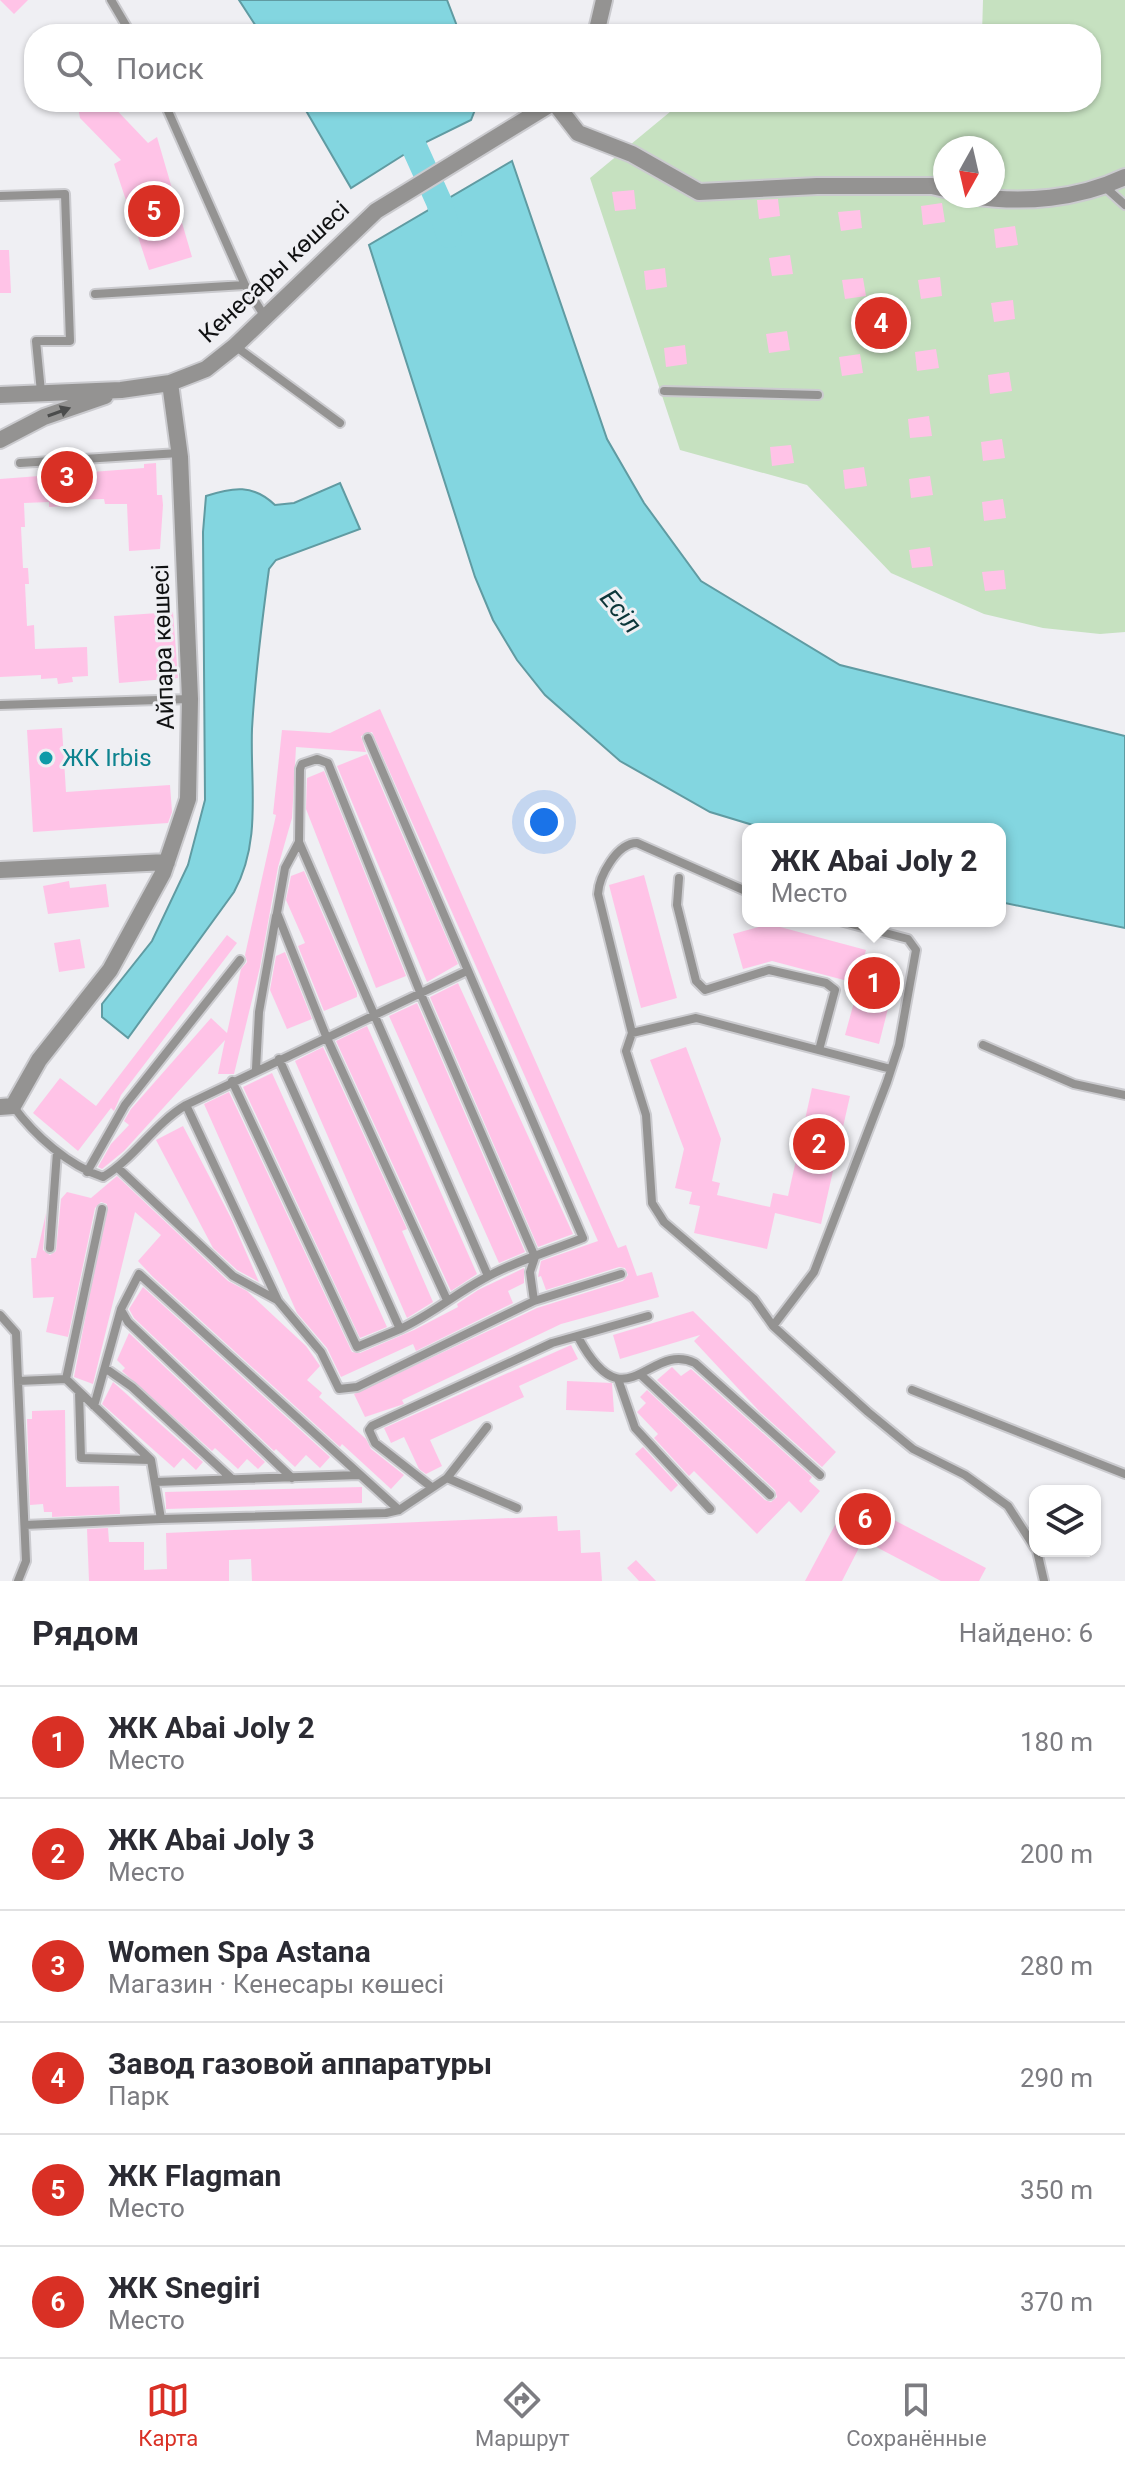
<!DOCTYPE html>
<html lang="ru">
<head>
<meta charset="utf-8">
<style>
	:root { --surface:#fff; --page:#f7f7f7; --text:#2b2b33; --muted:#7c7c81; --line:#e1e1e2; --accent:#d93025 }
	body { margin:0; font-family:Roboto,sans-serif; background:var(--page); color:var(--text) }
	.controls { position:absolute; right:24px; bottom:24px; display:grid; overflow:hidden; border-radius:16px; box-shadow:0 2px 6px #0004 }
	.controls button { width:72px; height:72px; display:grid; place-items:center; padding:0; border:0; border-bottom:2px solid var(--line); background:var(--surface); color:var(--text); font:40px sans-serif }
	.compass { position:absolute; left:933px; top:136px; width:72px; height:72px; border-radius:50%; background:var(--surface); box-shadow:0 2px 6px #0004; rotate:188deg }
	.you { position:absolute; left:544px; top:822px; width:28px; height:28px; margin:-20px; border:6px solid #fff; border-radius:50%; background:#1a73e8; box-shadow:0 0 0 12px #1a73e833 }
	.badge { display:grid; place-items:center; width:52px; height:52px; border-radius:50%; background:var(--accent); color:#fff; font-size:26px; font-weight:700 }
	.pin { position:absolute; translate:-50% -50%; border:4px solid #fff; box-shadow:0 2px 8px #0006 }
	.popup { position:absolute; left:742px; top:823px; width:264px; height:104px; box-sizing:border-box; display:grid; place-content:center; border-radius:16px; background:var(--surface); filter:drop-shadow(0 2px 6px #0005); font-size:26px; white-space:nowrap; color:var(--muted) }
	.popup b { font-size:30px; color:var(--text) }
	.popup::after { content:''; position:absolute; left:50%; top:100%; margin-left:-16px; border:16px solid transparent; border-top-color:var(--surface) }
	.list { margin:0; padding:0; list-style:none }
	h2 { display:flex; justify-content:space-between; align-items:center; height:104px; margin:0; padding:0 32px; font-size:34px }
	h2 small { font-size:26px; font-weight:400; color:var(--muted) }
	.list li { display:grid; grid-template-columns:52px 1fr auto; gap:24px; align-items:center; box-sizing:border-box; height:112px; padding:0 32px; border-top:2px solid var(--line) }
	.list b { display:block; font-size:30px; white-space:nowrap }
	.list p { margin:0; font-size:26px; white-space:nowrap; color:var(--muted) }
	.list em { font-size:26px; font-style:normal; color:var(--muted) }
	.icon { flex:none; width:44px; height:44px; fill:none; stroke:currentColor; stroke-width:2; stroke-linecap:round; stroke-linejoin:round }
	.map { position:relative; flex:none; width:1125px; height:1581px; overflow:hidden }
	.search { position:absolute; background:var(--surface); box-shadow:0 2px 6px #0004; left:24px; right:24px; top:24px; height:88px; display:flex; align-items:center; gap:20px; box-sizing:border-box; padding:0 28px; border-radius:32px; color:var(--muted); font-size:30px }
	.sheet { height:776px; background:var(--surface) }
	nav { display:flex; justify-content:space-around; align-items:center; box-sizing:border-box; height:112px; border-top:2px solid var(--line); background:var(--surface); font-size:22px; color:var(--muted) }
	nav a { display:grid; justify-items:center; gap:4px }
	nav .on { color:var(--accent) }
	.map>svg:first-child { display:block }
</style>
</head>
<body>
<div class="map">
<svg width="1125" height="1581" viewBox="0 0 1125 1581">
	<rect width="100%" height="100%" fill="#efeff3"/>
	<!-- green -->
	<path fill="#c6e1c0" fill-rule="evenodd" d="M 983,0 L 1125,0 L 1125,632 L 1100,634 L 1043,628 L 984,614 L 891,573 L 807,485 L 680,450 L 590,178 L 682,102 L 1091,102 L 1091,34 L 982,34 ZM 945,148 L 993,148 L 993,196 L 945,196 Z"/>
	<!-- water -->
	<path fill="#83d6e0" stroke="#609ba2" stroke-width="2" d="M 239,0 L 447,0 L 460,34 L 261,34 Z
		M 301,102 L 478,102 L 471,120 L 416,147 L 351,188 Z
		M 512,161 L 607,439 L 644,503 L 701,581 L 840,665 L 1125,736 L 1125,928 L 1000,902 L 1000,829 L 766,829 L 710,812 L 620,761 L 545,695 L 517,660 L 493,620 L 475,577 L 369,245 Z
		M 340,483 L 360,529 L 276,560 L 269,569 C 262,621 255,676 252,729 C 250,785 262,841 234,892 L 128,1038 L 102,1017 L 102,1004 L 152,941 L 188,865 L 205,800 L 203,532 L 206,496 C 233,487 253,484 275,505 L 294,503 Z"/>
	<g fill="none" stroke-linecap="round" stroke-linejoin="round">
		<!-- river -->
		<path stroke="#83d6e0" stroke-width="26" d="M 394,102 L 439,202 L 449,235"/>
	</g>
	<!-- building -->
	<path fill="#ffc3e7" d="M 0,0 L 28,0 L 14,14 Z
		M 77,102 L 109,102 L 148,143 L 157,137 L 192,257 L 149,270 L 114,164 L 121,160 L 80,118 Z
		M 634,190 L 636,209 L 615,211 L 612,192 Z
		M 778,199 L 780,216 L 759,219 L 757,200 Z
		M 942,203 L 945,222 L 923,225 L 921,206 Z
		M 860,210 L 862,228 L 841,231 L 838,212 Z
		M 1015,226 L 1018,245 L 996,248 L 994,229 Z
		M 0,250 L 9,250 L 11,293 L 0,293 Z
		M 790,255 L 793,274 L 772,276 L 769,258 Z
		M 665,268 L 667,287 L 646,290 L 644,271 Z
		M 940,277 L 942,296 L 921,299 L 918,280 Z
		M 863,278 L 866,296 L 845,299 L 842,280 Z
		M 1013,300 L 1015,319 L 994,322 L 991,303 Z
		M 787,331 L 790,350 L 769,353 L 766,334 Z
		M 685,345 L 687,364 L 666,367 L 664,348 Z
		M 936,349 L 939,368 L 917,371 L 915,352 Z
		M 860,354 L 863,373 L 842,376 L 839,357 Z
		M 1009,372 L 1012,391 L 990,394 L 988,375 Z
		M 929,416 L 932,436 L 910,438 L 908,419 Z
		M 1002,439 L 1005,458 L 983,461 L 981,442 Z
		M 791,445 L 794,463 L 772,466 L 770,447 Z
		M 156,463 L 157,495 L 162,495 L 163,505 L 160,549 L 129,551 L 127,504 L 105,504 L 104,499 L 65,500 L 65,506 L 49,507 L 49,502 L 24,503 L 25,527 L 21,527 L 23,568 L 28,568 L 29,584 L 25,584 L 27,626 L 34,625 L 35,649 L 87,647 L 88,676 L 72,677 L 73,682 L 58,684 L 57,678 L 41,679 L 41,675 L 0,677 L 0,479 L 144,468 L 144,464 Z
		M 864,467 L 867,486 L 845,489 L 843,470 Z
		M 930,476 L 933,495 L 911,498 L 909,479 Z
		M 1003,499 L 1006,518 L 984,521 L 982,502 Z
		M 930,547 L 933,566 L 912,568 L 909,550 Z
		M 1004,570 L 1006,589 L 985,591 L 982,572 Z
		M 173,612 L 178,678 L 119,683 L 114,616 Z
		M 380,709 L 618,1248 L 626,1245 L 637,1276 L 652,1272 L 659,1297 L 561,1324 L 402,1400 L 404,1404 L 365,1417 L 354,1394 L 537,1308 L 623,1281 L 628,1275 L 625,1268 L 619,1267 L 546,1290 L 541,1276 L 538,1277 L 541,1261 L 598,1241 L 372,732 L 361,736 L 366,752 L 296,747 L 292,818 L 278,867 L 260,967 L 234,1074 L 218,1074 L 225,1040 L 124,1151 L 102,1169 L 98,1167 L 111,1144 L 129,1125 L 124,1121 L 131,1109 L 211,1018 L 227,1033 L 241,969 L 247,962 L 245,955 L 276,815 L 273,814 L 282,730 L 330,733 Z
		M 62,728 L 66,792 L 170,785 L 172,812 L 168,823 L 33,832 L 27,730 Z
		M 367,754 L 458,964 L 427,982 L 337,766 Z
		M 324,771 L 406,976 L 376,988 L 306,809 L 307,778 Z
		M 304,871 L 357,993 L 357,997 L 324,1011 L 298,946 L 305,943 L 286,900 L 291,876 Z
		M 644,875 L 677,998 L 641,1008 L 609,885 Z
		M 69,881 L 70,888 L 106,884 L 109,907 L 48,914 L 43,886 Z
		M 769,924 L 866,950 L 860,972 L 895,981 L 879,1044 L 845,1035 L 859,984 L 772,961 L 743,969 L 733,934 Z
		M 227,935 L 237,943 L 121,1095 L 114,1111 L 111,1108 L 78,1151 L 33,1113 L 60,1078 L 96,1106 Z
		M 80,939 L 85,968 L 59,972 L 54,943 Z
		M 285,952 L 312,1019 L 287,1029 L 270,990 L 276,956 Z
		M 458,983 L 573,1234 L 538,1247 L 430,997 Z
		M 417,1003 L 525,1252 L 499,1263 L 389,1016 Z
		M 367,1026 L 477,1274 L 451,1291 L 336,1041 Z
		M 323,1047 L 407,1229 L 402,1231 L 433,1302 L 407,1318 L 295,1061 Z
		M 686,1047 L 721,1139 L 712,1181 L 720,1183 L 717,1195 L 770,1207 L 773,1193 L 788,1196 L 812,1088 L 850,1096 L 821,1224 L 775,1213 L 767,1249 L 694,1233 L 700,1206 L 689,1204 L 692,1192 L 675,1188 L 684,1149 L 650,1060 Z
		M 272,1073 L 387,1327 L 360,1338 L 243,1087 Z
		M 229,1092 L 352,1352 L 360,1353 L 414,1330 L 458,1307 L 457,1304 L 478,1290 L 524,1268 L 524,1283 L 508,1291 L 513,1303 L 416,1351 L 413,1344 L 341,1377 L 327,1348 L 297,1313 L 204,1104 Z
		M 183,1126 L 231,1218 L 259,1282 L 237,1270 L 213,1248 L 156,1140 Z
		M 117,1176 L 228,1281 L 247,1291 L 306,1346 L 320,1366 L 307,1380 L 322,1393 L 319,1397 L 366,1439 L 371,1449 L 404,1475 L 391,1489 L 342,1444 L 340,1447 L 153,1277 L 138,1261 L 161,1235 L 135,1212 L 93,1384 L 74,1377 L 107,1204 L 101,1202 L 95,1208 L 68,1337 L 46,1332 L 54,1297 L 33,1298 L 31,1258 L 36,1258 L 46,1213 L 43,1250 L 50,1255 L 56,1251 L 61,1199 L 67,1192 L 91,1198 Z
		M 143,1287 L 330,1457 L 320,1468 L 306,1455 L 295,1467 L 276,1449 L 274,1451 L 134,1318 L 129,1309 Z
		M 693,1311 L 836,1452 L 822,1467 L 760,1412 L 694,1341 L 700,1335 L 620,1359 L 613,1335 Z
		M 129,1333 L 265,1462 L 258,1469 L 247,1459 L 238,1469 L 215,1448 L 212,1451 L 122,1371 L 125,1368 L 117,1360 Z
		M 571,1345 L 578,1359 L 519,1386 L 524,1397 L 430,1440 L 442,1466 L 426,1474 L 419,1469 L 404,1437 L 391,1443 L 384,1428 Z
		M 672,1367 L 681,1376 L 691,1369 L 812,1477 L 809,1481 L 820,1491 L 801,1513 L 789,1501 L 757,1534 L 694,1471 L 689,1476 L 654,1438 L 658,1434 L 637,1412 L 646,1403 L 640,1397 L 647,1390 L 765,1500 L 771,1502 L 777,1497 L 775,1490 L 657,1380 Z
		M 567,1381 L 612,1383 L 614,1412 L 566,1410 Z
		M 113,1382 L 203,1462 L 196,1470 L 183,1458 L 174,1468 L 102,1404 Z
		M 65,1410 L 66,1487 L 119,1486 L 120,1514 L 52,1517 L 52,1512 L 44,1512 L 43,1504 L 30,1505 L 27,1419 L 32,1419 L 32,1411 Z
		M 643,1447 L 678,1485 L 671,1492 L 635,1454 Z
		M 362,1487 L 362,1503 L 166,1509 L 166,1505 L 165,1492 Z
		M 850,1497 L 986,1568 L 979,1581 L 941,1581 L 863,1540 L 842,1581 L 805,1581 Z
		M 557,1516 L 558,1531 L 580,1530 L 581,1553 L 600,1552 L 602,1581 L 252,1581 L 251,1559 L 229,1560 L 229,1581 L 89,1581 L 87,1529 L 108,1528 L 109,1542 L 144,1542 L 144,1570 L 167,1569 L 166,1533 Z
		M 636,1560 L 656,1581 L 639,1581 L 627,1568 Z"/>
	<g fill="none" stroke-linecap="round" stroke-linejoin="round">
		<defs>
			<path id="lane" d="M 111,0 L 131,34
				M 164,102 L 245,285 L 265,317
				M 1105,187 L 1125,205
				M 0,196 L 65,194 L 70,341 L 36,341 L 41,392
				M 95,294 L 245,285
				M 235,346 L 340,423
				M 664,391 L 818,395
				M 20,463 L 179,453
				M 0,705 L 190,699
				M 299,842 L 285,868 L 277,913 L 326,1036 L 447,1300
				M 679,878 L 677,905 L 696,981 L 705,990 L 769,970 L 826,983 L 835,990 L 819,1050
				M 748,892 L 637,843 C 617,843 599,876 598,894 L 632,1033 L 696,1018 L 891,1069
				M 632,1033 L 626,1051 L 646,1115 L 652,1203 L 664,1222 L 754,1299 L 773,1326 L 868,1412 L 913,1449 L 965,1475 L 1008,1506 L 1035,1548
				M 983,1045 L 1074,1084 L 1125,1095
				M 279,1059 L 400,1329 C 431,1315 455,1294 485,1278 C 515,1261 551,1251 583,1238 L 368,738
				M 256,1069 L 259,1012 L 276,916
				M 232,1081 L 357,1347 L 400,1329
				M 186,1105 L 278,1301 L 321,1352 L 339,1389 L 357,1387 L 534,1301 L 621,1274
				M 13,1106 C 34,1135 69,1166 103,1177 C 135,1158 154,1124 186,1105 L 467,971
				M 118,1168 L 233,1276 L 277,1300
				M 87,1172 L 125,1105 L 240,960
				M 50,1248 L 57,1152
				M 488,1276 L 299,842 L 300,769 L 302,764 L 317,759 L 328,763 L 420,992 L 535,1257 L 530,1272 L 534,1301
				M 121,1310 L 128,1322 L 292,1478
				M 0,1315 L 16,1333 L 18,1381 L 66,1379 L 151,1460 L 161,1519 L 25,1525
				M 773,1326 L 814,1272 L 887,1082 L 899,1045 L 916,950 L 908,939 L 840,921
				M 578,1337 C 626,1427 649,1340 695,1363 L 820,1475
				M 105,1368 L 132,1387 L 232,1479
				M 641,1375 L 770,1495
				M 66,1379 L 102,1209
				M 618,1379 L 635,1428 L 710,1509
				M 18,1381 L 26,1561 L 18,1581
				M 912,1390 L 1125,1474
				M 79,1392 L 81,1458 L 150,1460
				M 94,1406 L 121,1309 L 139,1274 L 399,1510
				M 447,1478 L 487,1427
				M 155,1482 L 359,1475
				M 430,1486 L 375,1443 L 369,1430 L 372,1426 L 552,1343 L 648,1316
				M 161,1519 L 386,1513 L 399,1510 L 447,1478 L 517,1508
				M 1037,1551 L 1044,1581"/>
			<path id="street" d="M 596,34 L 604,0
				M 554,102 L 578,133 L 632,154 L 699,192 L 817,186 L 932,186 L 945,189
				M 972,196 C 1024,204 1078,199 1125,177
				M 0,395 L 121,390 L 170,383 L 206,369 L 235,346 L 376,211 L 554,102
				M 0,440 L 44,417 L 105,396
				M 0,870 L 167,862
				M 0,1107 L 13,1106 L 39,1060 L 110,970 L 163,873 L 188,799 L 190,699 L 180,457 L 170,383"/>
		</defs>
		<!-- lane casing -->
		<use href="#lane" stroke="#cbcbcf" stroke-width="12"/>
		<!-- street casing -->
		<use href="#street" stroke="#cbcbcf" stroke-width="20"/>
		<!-- lane -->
		<use href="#lane" stroke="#949392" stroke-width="8"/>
		<!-- street -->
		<use href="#street" stroke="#949392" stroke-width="16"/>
	</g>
	<!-- one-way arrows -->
	<defs><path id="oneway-solid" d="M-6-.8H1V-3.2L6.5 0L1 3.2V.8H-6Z" transform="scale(2)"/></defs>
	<use fill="#4b4c4c" href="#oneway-solid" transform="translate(59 412) rotate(-20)"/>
	<!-- markers -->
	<circle fill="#0f9aa8" stroke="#efeff3" stroke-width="3" cx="46" cy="758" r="8"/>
	<g text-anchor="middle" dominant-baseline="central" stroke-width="6" stroke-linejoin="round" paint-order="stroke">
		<!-- street labels -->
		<g font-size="24" fill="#101112" stroke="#efeff3">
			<text transform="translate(274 272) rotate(-43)">Кенесары көшесі</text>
			<text transform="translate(163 647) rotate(-92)">Айпара көшесі</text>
		</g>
		<!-- culture labels -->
		<g font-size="24" fill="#0d838f" stroke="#efeff3" text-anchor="start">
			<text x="62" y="758">ЖК Irbis</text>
		</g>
		<!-- water labels -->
		<g font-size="26" font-style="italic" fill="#0b3539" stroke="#efeff3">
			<text transform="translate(621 611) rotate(50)">Есіл</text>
		</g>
	</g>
</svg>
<div class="controls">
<button><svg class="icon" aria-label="layers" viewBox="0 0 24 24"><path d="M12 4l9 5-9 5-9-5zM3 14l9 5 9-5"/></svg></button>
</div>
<svg class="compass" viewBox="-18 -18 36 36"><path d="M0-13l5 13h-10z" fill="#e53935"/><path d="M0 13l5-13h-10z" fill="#7c7c81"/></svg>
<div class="you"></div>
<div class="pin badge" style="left:874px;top:983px">1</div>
<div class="popup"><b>ЖК Abai Joly 2</b>Место</div>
<div class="pin badge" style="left:819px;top:1144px">2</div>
<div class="pin badge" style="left:67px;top:477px">3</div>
<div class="pin badge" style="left:881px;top:323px">4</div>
<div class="pin badge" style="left:154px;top:211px">5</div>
<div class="pin badge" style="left:865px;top:1519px">6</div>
<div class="search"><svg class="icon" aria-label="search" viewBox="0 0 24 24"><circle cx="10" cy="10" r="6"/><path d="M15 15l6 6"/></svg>Поиск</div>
</div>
<section class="sheet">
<h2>Рядом<small>Найдено: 6</small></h2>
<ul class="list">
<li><span class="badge">1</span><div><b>ЖК Abai Joly 2</b><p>Место</p></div><em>180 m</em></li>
<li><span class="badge">2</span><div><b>ЖК Abai Joly 3</b><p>Место</p></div><em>200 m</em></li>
<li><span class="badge">3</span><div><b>Women Spa Astana</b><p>Магазин · Кенесары көшесі</p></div><em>280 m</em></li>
<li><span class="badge">4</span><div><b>Завод газовой аппаратуры</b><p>Парк</p></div><em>290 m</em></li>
<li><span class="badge">5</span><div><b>ЖК Flagman</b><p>Место</p></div><em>350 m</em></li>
<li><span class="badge">6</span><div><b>ЖК Snegiri</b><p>Место</p></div><em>370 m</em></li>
</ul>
</section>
<nav>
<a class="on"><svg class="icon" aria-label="map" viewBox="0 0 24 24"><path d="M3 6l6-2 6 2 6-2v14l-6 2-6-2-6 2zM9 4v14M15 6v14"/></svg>Карта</a>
<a><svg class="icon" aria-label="directions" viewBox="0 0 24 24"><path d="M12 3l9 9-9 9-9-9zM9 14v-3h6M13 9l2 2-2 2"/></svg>Маршрут</a>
<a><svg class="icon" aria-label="saved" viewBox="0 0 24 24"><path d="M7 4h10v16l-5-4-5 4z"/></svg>Сохранённые</a>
</nav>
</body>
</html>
